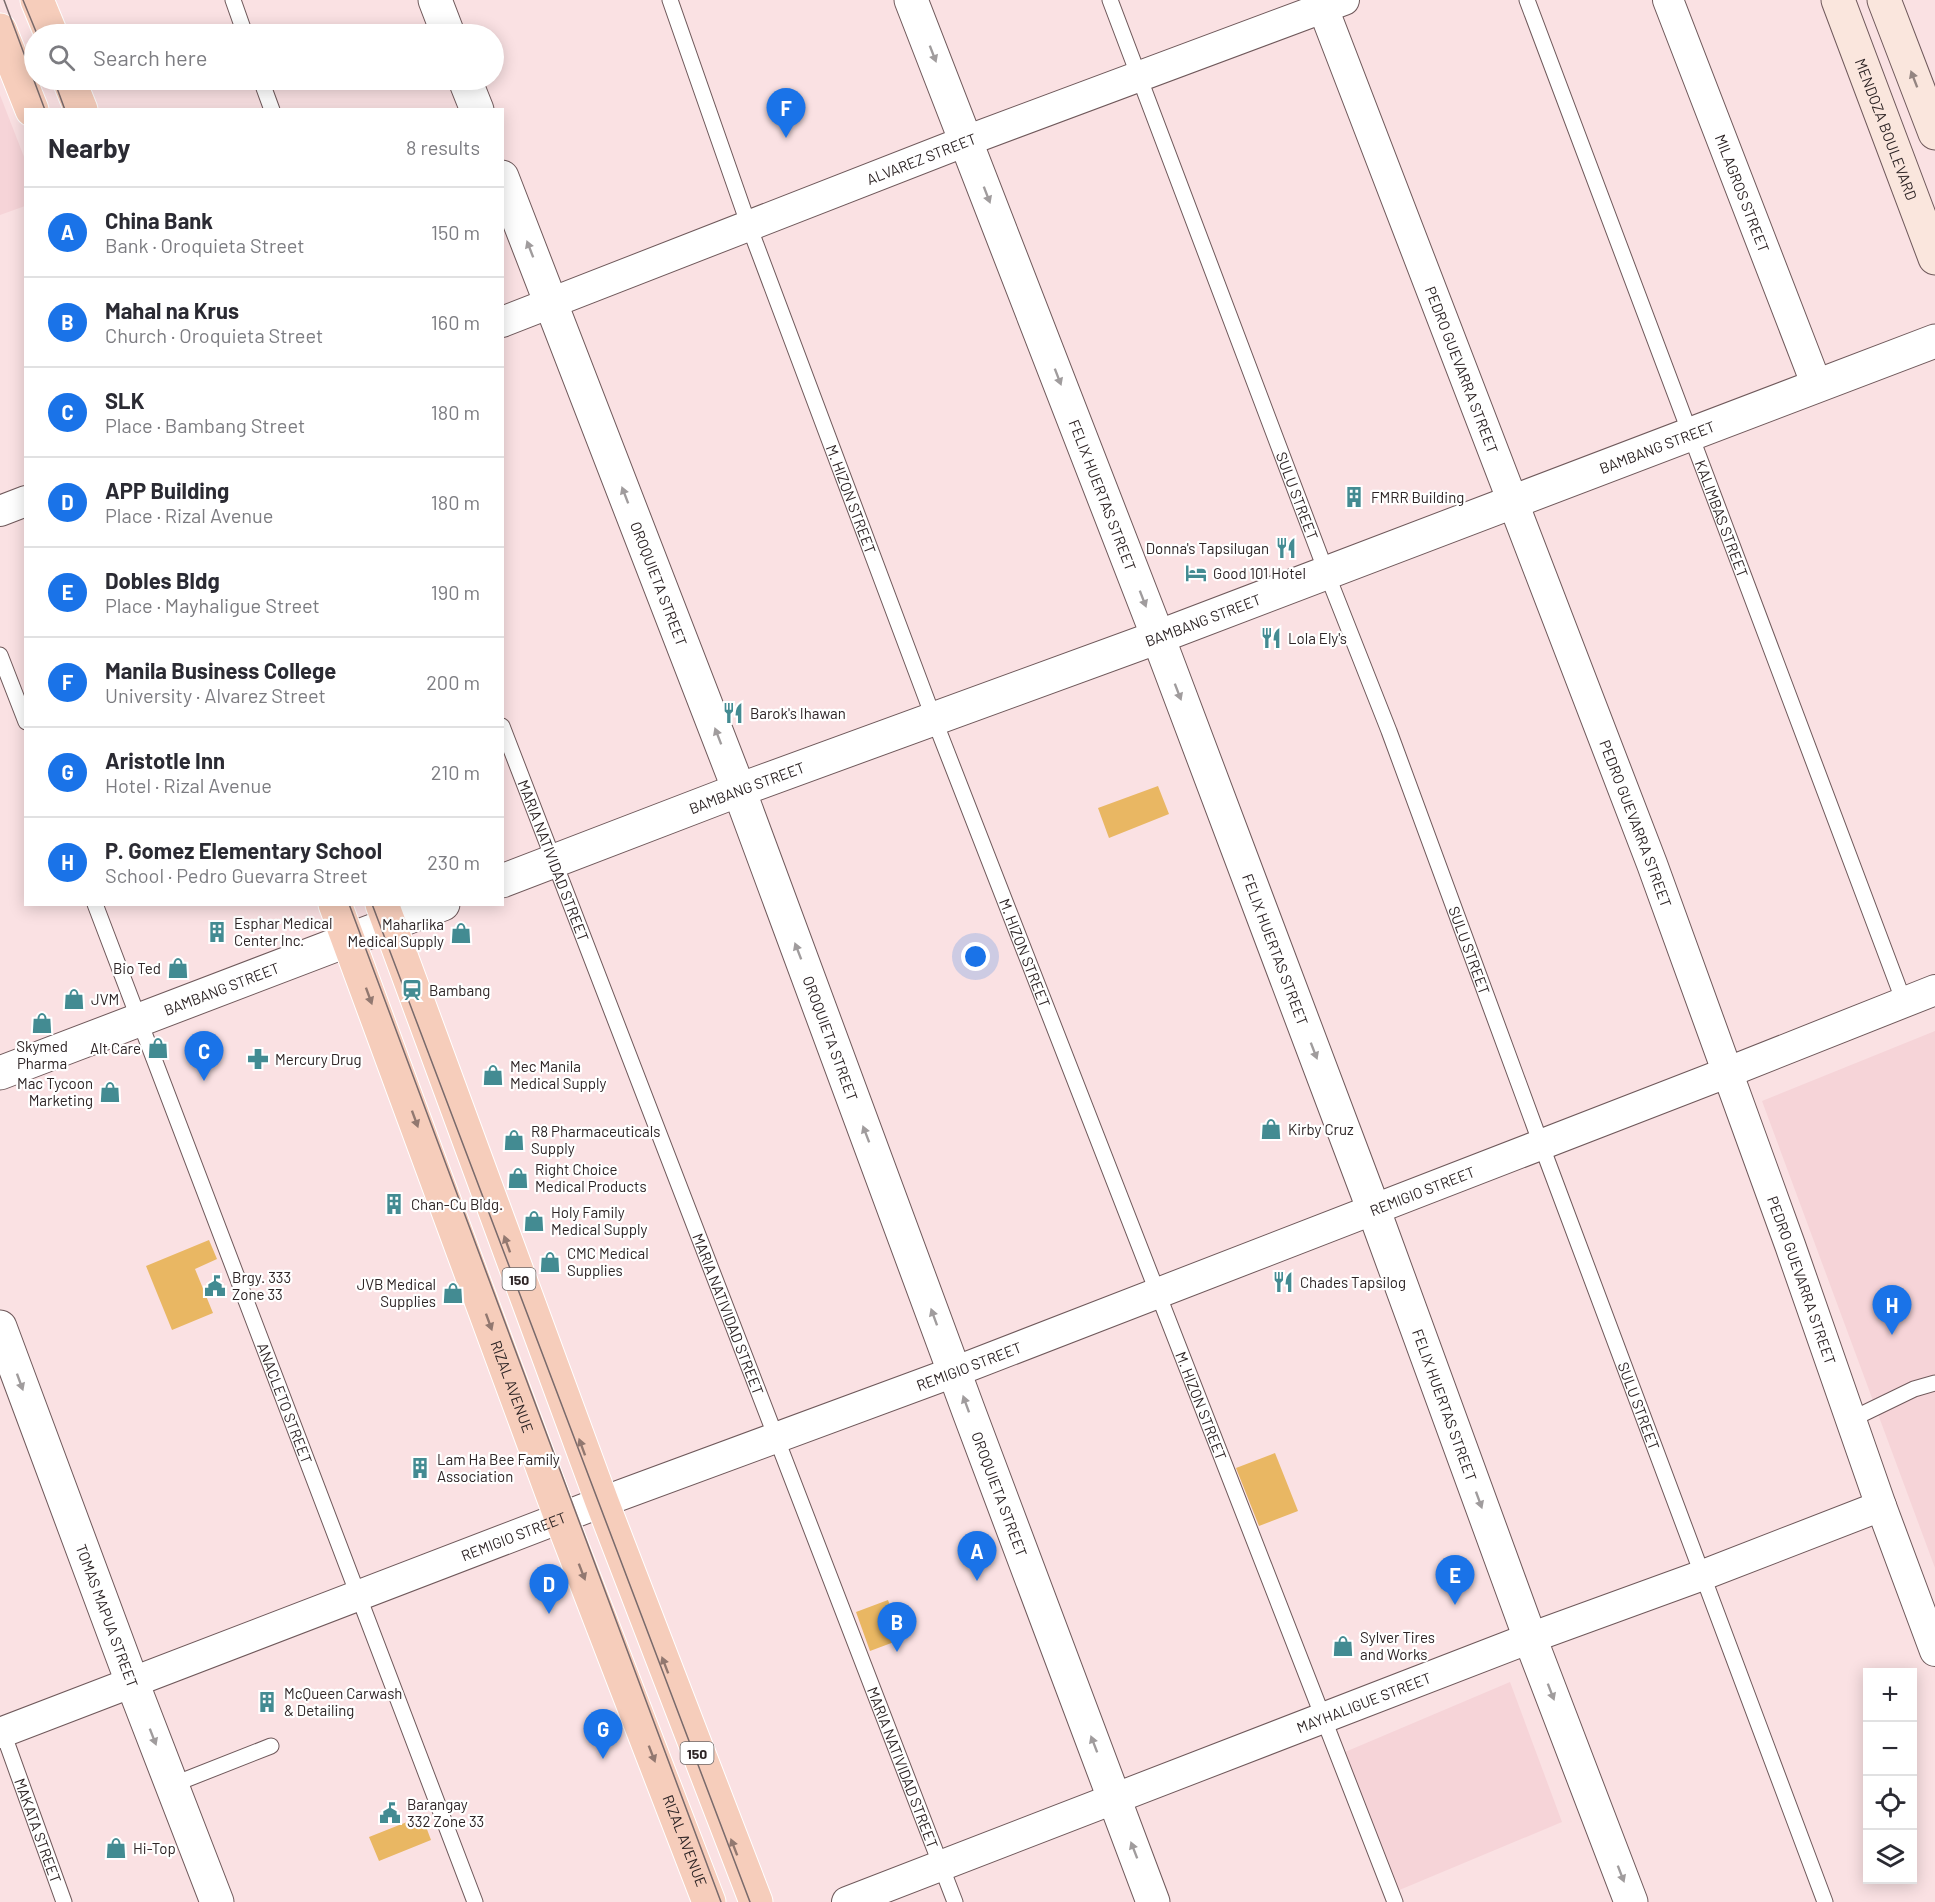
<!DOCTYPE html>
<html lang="en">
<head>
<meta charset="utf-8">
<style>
	:root { --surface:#fff; --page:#f2f2f3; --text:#2b2b33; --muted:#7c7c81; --line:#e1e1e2; --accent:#1a73e8 }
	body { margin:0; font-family:Barlow,sans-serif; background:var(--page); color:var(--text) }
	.controls { position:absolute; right:18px; bottom:18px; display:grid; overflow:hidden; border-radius:0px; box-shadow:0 3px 15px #0003 }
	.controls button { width:54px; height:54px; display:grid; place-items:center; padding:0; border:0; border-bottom:2px solid var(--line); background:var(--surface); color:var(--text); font:30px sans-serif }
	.you { position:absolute; left:976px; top:957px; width:21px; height:21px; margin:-15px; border:4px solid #fff; border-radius:50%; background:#1a73e8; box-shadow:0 0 0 9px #1a73e833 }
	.badge { display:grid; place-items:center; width:39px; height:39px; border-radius:50%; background:var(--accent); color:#fff; font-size:20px; font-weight:700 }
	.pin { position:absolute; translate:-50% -50px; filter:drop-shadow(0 2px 3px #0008) }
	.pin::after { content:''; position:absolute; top:32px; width:21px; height:18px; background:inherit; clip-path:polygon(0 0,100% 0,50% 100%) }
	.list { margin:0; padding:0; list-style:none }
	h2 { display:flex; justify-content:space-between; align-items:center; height:78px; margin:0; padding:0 24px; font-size:26px }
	h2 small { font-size:20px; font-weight:400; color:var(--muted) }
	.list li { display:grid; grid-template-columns:39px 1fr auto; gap:18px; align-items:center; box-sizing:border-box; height:90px; padding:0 24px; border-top:2px solid var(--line) }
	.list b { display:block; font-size:22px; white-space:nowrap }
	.list p { margin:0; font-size:20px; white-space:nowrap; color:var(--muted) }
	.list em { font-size:20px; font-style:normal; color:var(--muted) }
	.icon { flex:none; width:33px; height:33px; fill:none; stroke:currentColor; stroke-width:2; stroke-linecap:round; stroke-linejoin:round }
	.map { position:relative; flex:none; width:1935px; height:1902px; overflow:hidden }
	.search { position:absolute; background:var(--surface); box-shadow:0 3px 15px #0003; left:24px; top:24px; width:480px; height:66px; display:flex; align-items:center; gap:15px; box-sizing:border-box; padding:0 21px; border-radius:33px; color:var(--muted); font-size:22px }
	.panel { position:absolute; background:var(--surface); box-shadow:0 3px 15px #0003; left:24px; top:108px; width:480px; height:798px; border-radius:0px }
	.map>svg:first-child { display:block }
</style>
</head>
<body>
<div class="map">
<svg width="1935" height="1902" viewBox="0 0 1935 1902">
	<rect width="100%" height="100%" fill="#fae1e3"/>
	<!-- built -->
	<path fill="#f6d4d8" d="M 0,95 L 26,162 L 25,206 L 0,215 Z
		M 1935,1031 L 1935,1568 L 1762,1101 Z
		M 1510,1682 L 1562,1822 L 1397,1891 L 1345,1752 Z"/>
	<!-- green -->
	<path fill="#e9b763" d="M 1158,786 L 1169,814 L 1109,838 L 1098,808 Z
		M 209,1240 L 217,1259 L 195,1269 L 213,1313 L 172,1330 L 146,1266 Z
		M 1275,1453 L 1298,1511 L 1259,1526 L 1236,1468 Z
		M 888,1600 L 902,1639 L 870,1651 L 856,1612 Z
		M 422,1816 L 431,1840 L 379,1861 L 369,1837 Z"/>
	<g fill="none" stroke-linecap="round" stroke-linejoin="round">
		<defs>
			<g id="service">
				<path d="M 233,0 L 245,34"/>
				<path id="s1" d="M 670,0 L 749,226 L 934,719 L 1395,1902"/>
				<path id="s2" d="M 1110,0 L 1327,574 L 1389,731 L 1541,1144 L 1825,1902"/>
				<path id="s3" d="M 1527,0 L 1904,1002"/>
				<path d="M 261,80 L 272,110"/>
				<path d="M 0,655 L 26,722"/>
				<path id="s4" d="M 502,726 L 955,1902"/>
				<path id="s5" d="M 95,904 L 475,1902"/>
				<path d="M 1850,1420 L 1914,1389 L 1935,1383"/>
				<path id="s6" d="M 1,1727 L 64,1902"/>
				<path d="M 172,1785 L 271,1746"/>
			</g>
			<g id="minor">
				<path id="s7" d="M 1320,0 L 1652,864 L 1790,1245 L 1881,1506 L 1935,1651"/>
				<path id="s8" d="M 1668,0 L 1817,386"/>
				<path id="s9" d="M 502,322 L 966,141 L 1344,0"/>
				<path d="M 0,511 L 26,501"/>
				<path id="s10" d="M 0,1733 L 602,1502 L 954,1372 L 1726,1073 L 1935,990"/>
				<path id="s11" d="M 847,1902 L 1530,1638 L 1703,1575 L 1881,1506"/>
			</g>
			<g id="tertiary">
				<path d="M 435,0 L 448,34"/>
				<path id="s12" d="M 911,0 L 1158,637 L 1373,1208 L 1530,1638 L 1631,1902"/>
				<path d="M 465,80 L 477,110"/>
				<path id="s13" d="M 502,177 L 739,790 L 969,1412 L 1153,1902"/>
				<path id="s14" d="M 502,881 L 739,790 L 1158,637 L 1935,341"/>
				<path id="s15" d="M 0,1073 L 443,904"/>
				<path id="s16" d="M 0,1327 L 132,1682 L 217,1902"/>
			</g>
			<g id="secondary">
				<path id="s17" d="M 1838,0 L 1935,258"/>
				<path d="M 1884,0 L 1935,133"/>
			</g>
			<g id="primary">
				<path d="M 37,0 L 51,34"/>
				<path d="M 0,30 L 32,110"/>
				<path d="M 69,80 L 81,110"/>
				<path id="s18" d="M 335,904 L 561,1518 L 709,1902"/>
				<path d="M 382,904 L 602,1502 L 756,1902"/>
			</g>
		</defs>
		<!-- service casing -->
		<use href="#service" stroke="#6f595b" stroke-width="17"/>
		<!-- minor casing -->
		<use href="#minor" stroke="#6f595b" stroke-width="32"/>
		<!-- tertiary casing -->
		<use href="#tertiary" stroke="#6f595b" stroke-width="35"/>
		<!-- secondary casing -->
		<use href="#secondary" stroke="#6f595b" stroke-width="35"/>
		<!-- primary casing -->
		<use href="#primary" stroke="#fff" stroke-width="35"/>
		<!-- service -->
		<use href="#service" stroke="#fff" stroke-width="15"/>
		<!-- minor -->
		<use href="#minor" stroke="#fff" stroke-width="30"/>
		<!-- tertiary -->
		<use href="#tertiary" stroke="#fff" stroke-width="33"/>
		<!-- secondary -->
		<use href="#secondary" stroke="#fae6dd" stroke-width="33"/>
		<!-- primary -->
		<use href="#primary" stroke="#f6cdbb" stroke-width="33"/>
		<!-- tram -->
		<path stroke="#796a6b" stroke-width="1.5" d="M 4,0 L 45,110
			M 23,0 L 37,34
			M 54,80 L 65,110
			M 349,904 L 721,1902
			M 372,904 L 750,1902"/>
	</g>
	<!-- one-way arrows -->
	<defs><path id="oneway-solid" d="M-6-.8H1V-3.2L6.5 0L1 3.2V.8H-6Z" transform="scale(1.5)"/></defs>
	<g fill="#a09c9d">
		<use href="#oneway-solid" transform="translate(933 54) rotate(69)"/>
		<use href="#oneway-solid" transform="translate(987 195) rotate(69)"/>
		<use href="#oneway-solid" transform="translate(530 249) rotate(-111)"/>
		<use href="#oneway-solid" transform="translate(1058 377) rotate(69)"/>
		<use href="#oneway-solid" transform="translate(625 495) rotate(-111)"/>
		<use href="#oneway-solid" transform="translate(1143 599) rotate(69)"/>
		<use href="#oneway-solid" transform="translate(1178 692) rotate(69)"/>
		<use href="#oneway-solid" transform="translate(718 736) rotate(-111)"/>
		<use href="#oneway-solid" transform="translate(798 951) rotate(-111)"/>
		<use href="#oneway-solid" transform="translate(1314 1051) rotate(69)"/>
		<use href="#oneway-solid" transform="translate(866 1134) rotate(-111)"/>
		<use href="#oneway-solid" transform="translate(934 1317) rotate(-110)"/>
		<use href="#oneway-solid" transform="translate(20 1382) rotate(70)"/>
		<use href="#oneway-solid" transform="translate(966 1404) rotate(-110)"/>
		<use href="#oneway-solid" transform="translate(1479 1500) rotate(70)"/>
		<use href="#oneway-solid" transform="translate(1551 1692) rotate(69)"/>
		<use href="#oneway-solid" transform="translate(153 1737) rotate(69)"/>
		<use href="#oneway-solid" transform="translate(1094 1744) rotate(-111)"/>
		<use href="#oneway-solid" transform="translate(1134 1850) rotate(-111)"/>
		<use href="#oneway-solid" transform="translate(1621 1874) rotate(69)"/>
	</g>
	<use fill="#948581" href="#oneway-solid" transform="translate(1914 79) rotate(-111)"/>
	<g fill="#927870">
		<use href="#oneway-solid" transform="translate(369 996) rotate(70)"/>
		<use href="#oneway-solid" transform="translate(415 1119) rotate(70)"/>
		<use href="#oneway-solid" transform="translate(507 1244) rotate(-110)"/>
		<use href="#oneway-solid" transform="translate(489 1322) rotate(70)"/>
		<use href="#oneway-solid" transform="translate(582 1447) rotate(-110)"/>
		<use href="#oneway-solid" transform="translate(582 1572) rotate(69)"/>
		<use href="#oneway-solid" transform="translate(665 1665) rotate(-111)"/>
		<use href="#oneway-solid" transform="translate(652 1754) rotate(69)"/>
		<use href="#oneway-solid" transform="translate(734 1847) rotate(-111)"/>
	</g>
	<!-- icons -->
	<defs>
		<symbol id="building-bare" viewBox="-9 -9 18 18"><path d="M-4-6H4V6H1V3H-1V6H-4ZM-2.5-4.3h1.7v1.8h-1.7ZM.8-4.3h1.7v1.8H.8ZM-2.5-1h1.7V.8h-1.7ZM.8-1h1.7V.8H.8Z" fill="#438b92" stroke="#fff" stroke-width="2.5" paint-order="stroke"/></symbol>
		<symbol id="restaurant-bare" viewBox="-9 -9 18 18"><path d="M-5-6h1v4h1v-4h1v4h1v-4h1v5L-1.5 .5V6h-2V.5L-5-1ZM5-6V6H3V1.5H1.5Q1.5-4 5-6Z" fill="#438b92" stroke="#fff" stroke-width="2.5" paint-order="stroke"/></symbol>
		<symbol id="hotel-bare" viewBox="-9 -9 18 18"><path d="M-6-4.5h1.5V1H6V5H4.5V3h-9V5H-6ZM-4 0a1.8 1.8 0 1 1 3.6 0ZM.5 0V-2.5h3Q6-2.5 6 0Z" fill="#438b92" stroke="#fff" stroke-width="2.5" paint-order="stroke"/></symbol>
		<symbol id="shop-bare" viewBox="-9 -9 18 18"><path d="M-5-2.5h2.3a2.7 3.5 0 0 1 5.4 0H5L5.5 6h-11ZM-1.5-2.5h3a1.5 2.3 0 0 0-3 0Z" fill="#438b92" stroke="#fff" stroke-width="2.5" paint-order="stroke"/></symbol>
		<symbol id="station-bare" viewBox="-9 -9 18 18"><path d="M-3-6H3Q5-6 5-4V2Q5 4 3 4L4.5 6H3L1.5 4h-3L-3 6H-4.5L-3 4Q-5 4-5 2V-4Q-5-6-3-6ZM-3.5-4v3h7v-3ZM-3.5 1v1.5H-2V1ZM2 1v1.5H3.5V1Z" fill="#438b92" stroke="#fff" stroke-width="2.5" paint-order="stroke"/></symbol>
		<symbol id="pharmacy-bare" viewBox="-9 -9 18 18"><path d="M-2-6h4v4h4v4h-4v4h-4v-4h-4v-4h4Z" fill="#438b92" stroke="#fff" stroke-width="2.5" paint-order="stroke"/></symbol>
		<symbol id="civic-bare" viewBox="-9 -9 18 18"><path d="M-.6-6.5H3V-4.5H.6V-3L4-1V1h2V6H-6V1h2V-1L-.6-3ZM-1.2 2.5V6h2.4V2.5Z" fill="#438b92" stroke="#fff" stroke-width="2.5" paint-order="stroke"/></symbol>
	</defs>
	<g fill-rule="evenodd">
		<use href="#building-bare" x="1339" y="482" width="30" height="30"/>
		<use href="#restaurant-bare" x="1271" y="533" width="30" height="30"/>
		<use href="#hotel-bare" x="1181" y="558" width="30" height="30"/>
		<use href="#restaurant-bare" x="1256" y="623" width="30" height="30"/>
		<use href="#restaurant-bare" x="718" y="698" width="30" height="30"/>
		<use href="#building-bare" x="202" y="917" width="30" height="30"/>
		<use href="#shop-bare" x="446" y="918" width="30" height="30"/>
		<use href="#shop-bare" x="163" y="953" width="30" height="30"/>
		<use href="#station-bare" x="397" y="975" width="30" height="30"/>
		<use href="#shop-bare" x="59" y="984" width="30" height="30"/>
		<use href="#shop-bare" x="27" y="1008" width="30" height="30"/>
		<use href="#shop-bare" x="143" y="1033" width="30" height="30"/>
		<use href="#pharmacy-bare" x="243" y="1044" width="30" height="30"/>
		<use href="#shop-bare" x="478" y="1060" width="30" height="30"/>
		<use href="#shop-bare" x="95" y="1077" width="30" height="30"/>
		<use href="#shop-bare" x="1256" y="1114" width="30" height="30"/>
		<use href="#shop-bare" x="499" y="1125" width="30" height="30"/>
		<use href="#shop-bare" x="503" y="1163" width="30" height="30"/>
		<use href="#building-bare" x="379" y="1189" width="30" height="30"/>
		<use href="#shop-bare" x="519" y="1206" width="30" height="30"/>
		<use href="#shop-bare" x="535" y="1247" width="30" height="30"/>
		<use href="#restaurant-bare" x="1268" y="1267" width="30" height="30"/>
		<use href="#civic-bare" x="200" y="1271" width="30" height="30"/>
		<use href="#shop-bare" x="438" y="1278" width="30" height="30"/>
		<use href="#building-bare" x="405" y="1453" width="30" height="30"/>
		<use href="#shop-bare" x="1328" y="1631" width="30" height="30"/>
		<use href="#building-bare" x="252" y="1687" width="30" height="30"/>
		<use href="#civic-bare" x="375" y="1798" width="30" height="30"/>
		<use href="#shop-bare" x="101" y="1833" width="30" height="30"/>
	</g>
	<g text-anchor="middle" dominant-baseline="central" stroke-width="4.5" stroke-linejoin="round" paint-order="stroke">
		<!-- shield labels -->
		<g fill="#fff" stroke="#6c6666" stroke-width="1.5">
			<rect x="502.5" y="1268" width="33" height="22" rx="4.5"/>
			<rect x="680.5" y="1742" width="33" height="22" rx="4.5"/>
		</g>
		<g font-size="14" font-weight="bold" fill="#2d2425">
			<text x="519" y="1279">150</text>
			<text x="697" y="1753">150</text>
		</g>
		<!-- street labels -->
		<g font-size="15" fill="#2d2425" stroke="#fff">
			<text stroke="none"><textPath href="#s17" startOffset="138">MENDOZA BOULEVARD</textPath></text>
			<text stroke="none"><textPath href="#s9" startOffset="450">ALVAREZ STREET</textPath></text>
			<text stroke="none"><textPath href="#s8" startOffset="207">MILAGROS STREET</textPath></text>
			<text stroke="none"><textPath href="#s7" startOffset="396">PEDRO GUEVARRA STREET</textPath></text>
			<text stroke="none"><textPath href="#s14" startOffset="1234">BAMBANG STREET</textPath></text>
			<text stroke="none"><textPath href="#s12" startOffset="531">FELIX HUERTAS STREET</textPath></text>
			<text stroke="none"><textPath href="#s2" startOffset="530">SULU STREET</textPath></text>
			<text stroke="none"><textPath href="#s1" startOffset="531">M. HIZON STREET</textPath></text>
			<text stroke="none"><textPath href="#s3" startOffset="554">KALIMBAS STREET</textPath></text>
			<text stroke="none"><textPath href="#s13" startOffset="436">OROQUIETA STREET</textPath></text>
			<text stroke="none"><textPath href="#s14" startOffset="748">BAMBANG STREET</textPath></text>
			<text stroke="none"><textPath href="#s14" startOffset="262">BAMBANG STREET</textPath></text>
			<text stroke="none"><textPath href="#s7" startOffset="882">PEDRO GUEVARRA STREET</textPath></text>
			<text stroke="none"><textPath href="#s4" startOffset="144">MARIA NATIVIDAD STREET</textPath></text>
			<text stroke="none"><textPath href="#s12" startOffset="1017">FELIX HUERTAS STREET</textPath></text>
			<text stroke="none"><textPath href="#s2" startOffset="1016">SULU STREET</textPath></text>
			<text stroke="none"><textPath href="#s1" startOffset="1017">M. HIZON STREET</textPath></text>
			<text stroke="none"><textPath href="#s15" startOffset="237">BAMBANG STREET</textPath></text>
			<text stroke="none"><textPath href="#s13" startOffset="922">OROQUIETA STREET</textPath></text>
			<text stroke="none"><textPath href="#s10" startOffset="1522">REMIGIO STREET</textPath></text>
			<text stroke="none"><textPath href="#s7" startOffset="1368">PEDRO GUEVARRA STREET</textPath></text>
			<text stroke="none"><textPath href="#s4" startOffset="630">MARIA NATIVIDAD STREET</textPath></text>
			<text stroke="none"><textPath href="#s10" startOffset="1036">REMIGIO STREET</textPath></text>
			<text stroke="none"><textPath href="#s18" startOffset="514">RIZAL AVENUE</textPath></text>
			<text stroke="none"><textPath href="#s5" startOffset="534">ANACLETO STREET</textPath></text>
			<text stroke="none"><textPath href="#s12" startOffset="1503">FELIX HUERTAS STREET</textPath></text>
			<text stroke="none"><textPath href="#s1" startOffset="1503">M. HIZON STREET</textPath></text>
			<text stroke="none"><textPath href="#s2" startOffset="1502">SULU STREET</textPath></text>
			<text stroke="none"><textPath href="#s13" startOffset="1408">OROQUIETA STREET</textPath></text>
			<text stroke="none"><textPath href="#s10" startOffset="550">REMIGIO STREET</textPath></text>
			<text stroke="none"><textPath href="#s16" startOffset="308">TOMAS MAPUA STREET</textPath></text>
			<text stroke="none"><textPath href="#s11" startOffset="554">MAYHALIGUE STREET</textPath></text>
			<text stroke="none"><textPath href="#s4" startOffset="1116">MARIA NATIVIDAD STREET</textPath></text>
			<text stroke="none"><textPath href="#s6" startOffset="110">MAKATA STREET</textPath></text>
			<text stroke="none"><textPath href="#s18" startOffset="1000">RIZAL AVENUE</textPath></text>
		</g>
		<!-- poi labels -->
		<g font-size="15" fill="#2d2425" stroke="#fff" text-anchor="start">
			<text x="1371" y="497">FMRR Building</text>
			<text x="1269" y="548" text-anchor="end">Donna's Tapsilugan</text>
			<text x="1213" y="573">Good 101 Hotel</text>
			<text x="1288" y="638">Lola Ely's</text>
			<text x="750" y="713">Barok's Ihawan</text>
			<text x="234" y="923">Esphar Medical<tspan x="234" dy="17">Center Inc.</tspan></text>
			<text x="444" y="924" text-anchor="end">Maharlika<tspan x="444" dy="17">Medical Supply</tspan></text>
			<text x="161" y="968" text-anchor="end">Bio Ted</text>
			<text x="429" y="990">Bambang</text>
			<text x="91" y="999">JVM</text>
			<text x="42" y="1046" text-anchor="middle">Skymed<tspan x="42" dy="17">Pharma</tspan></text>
			<text x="141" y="1048" text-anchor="end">Alt Care</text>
			<text x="275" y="1059">Mercury Drug</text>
			<text x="510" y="1066">Mec Manila<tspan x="510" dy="17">Medical Supply</tspan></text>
			<text x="93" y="1083" text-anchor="end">Mac Tycoon<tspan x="93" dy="17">Marketing</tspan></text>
			<text x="1288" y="1129">Kirby Cruz</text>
			<text x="531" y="1131">R8 Pharmaceuticals<tspan x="531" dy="17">Supply</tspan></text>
			<text x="535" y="1169">Right Choice<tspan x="535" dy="17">Medical Products</tspan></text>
			<text x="411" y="1204">Chan-Cu Bldg.</text>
			<text x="551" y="1212">Holy Family<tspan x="551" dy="17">Medical Supply</tspan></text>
			<text x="567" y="1253">CMC Medical<tspan x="567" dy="17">Supplies</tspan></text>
			<text x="232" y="1277">Brgy. 333<tspan x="232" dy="17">Zone 33</tspan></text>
			<text x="1300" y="1282">Chades Tapsilog</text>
			<text x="436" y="1284" text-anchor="end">JVB Medical<tspan x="436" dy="17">Supplies</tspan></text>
			<text x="437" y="1459">Lam Ha Bee Family<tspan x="437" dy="17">Association</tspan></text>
			<text x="1360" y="1637">Sylver Tires<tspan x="1360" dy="17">and Works</tspan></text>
			<text x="284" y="1693">McQueen Carwash<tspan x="284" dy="17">&amp; Detailing</tspan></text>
			<text x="407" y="1804">Barangay<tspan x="407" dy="17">332 Zone 33</tspan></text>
			<text x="133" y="1848">Hi-Top</text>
		</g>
	</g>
</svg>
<div class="controls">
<button>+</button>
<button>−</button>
<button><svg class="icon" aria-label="locate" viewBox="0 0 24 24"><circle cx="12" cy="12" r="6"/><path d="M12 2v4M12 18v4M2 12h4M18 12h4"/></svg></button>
<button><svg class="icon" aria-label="layers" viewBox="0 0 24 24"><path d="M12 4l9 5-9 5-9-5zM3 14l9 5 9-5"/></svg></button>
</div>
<div class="you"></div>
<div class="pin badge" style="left:977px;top:1581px">A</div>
<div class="pin badge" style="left:897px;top:1652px">B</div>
<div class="pin badge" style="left:204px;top:1081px">C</div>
<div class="pin badge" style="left:549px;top:1614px">D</div>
<div class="pin badge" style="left:1455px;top:1605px">E</div>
<div class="pin badge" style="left:786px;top:138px">F</div>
<div class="pin badge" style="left:603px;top:1759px">G</div>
<div class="pin badge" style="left:1892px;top:1335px">H</div>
<div class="search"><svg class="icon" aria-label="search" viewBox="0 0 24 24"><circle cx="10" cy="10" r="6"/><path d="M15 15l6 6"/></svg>Search here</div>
<section class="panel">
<h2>Nearby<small>8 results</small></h2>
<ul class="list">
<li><span class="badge">A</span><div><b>China Bank</b><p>Bank · Oroquieta Street</p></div><em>150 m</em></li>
<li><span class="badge">B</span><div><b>Mahal na Krus</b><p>Church · Oroquieta Street</p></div><em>160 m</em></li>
<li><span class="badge">C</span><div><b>SLK</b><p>Place · Bambang Street</p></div><em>180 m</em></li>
<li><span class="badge">D</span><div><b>APP Building</b><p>Place · Rizal Avenue</p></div><em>180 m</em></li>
<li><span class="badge">E</span><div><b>Dobles Bldg</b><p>Place · Mayhaligue Street</p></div><em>190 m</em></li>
<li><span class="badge">F</span><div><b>Manila Business College</b><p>University · Alvarez Street</p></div><em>200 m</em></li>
<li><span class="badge">G</span><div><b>Aristotle Inn</b><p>Hotel · Rizal Avenue</p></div><em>210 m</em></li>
<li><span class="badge">H</span><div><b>P. Gomez Elementary School</b><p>School · Pedro Guevarra Street</p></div><em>230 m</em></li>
</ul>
</section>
</div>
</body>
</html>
